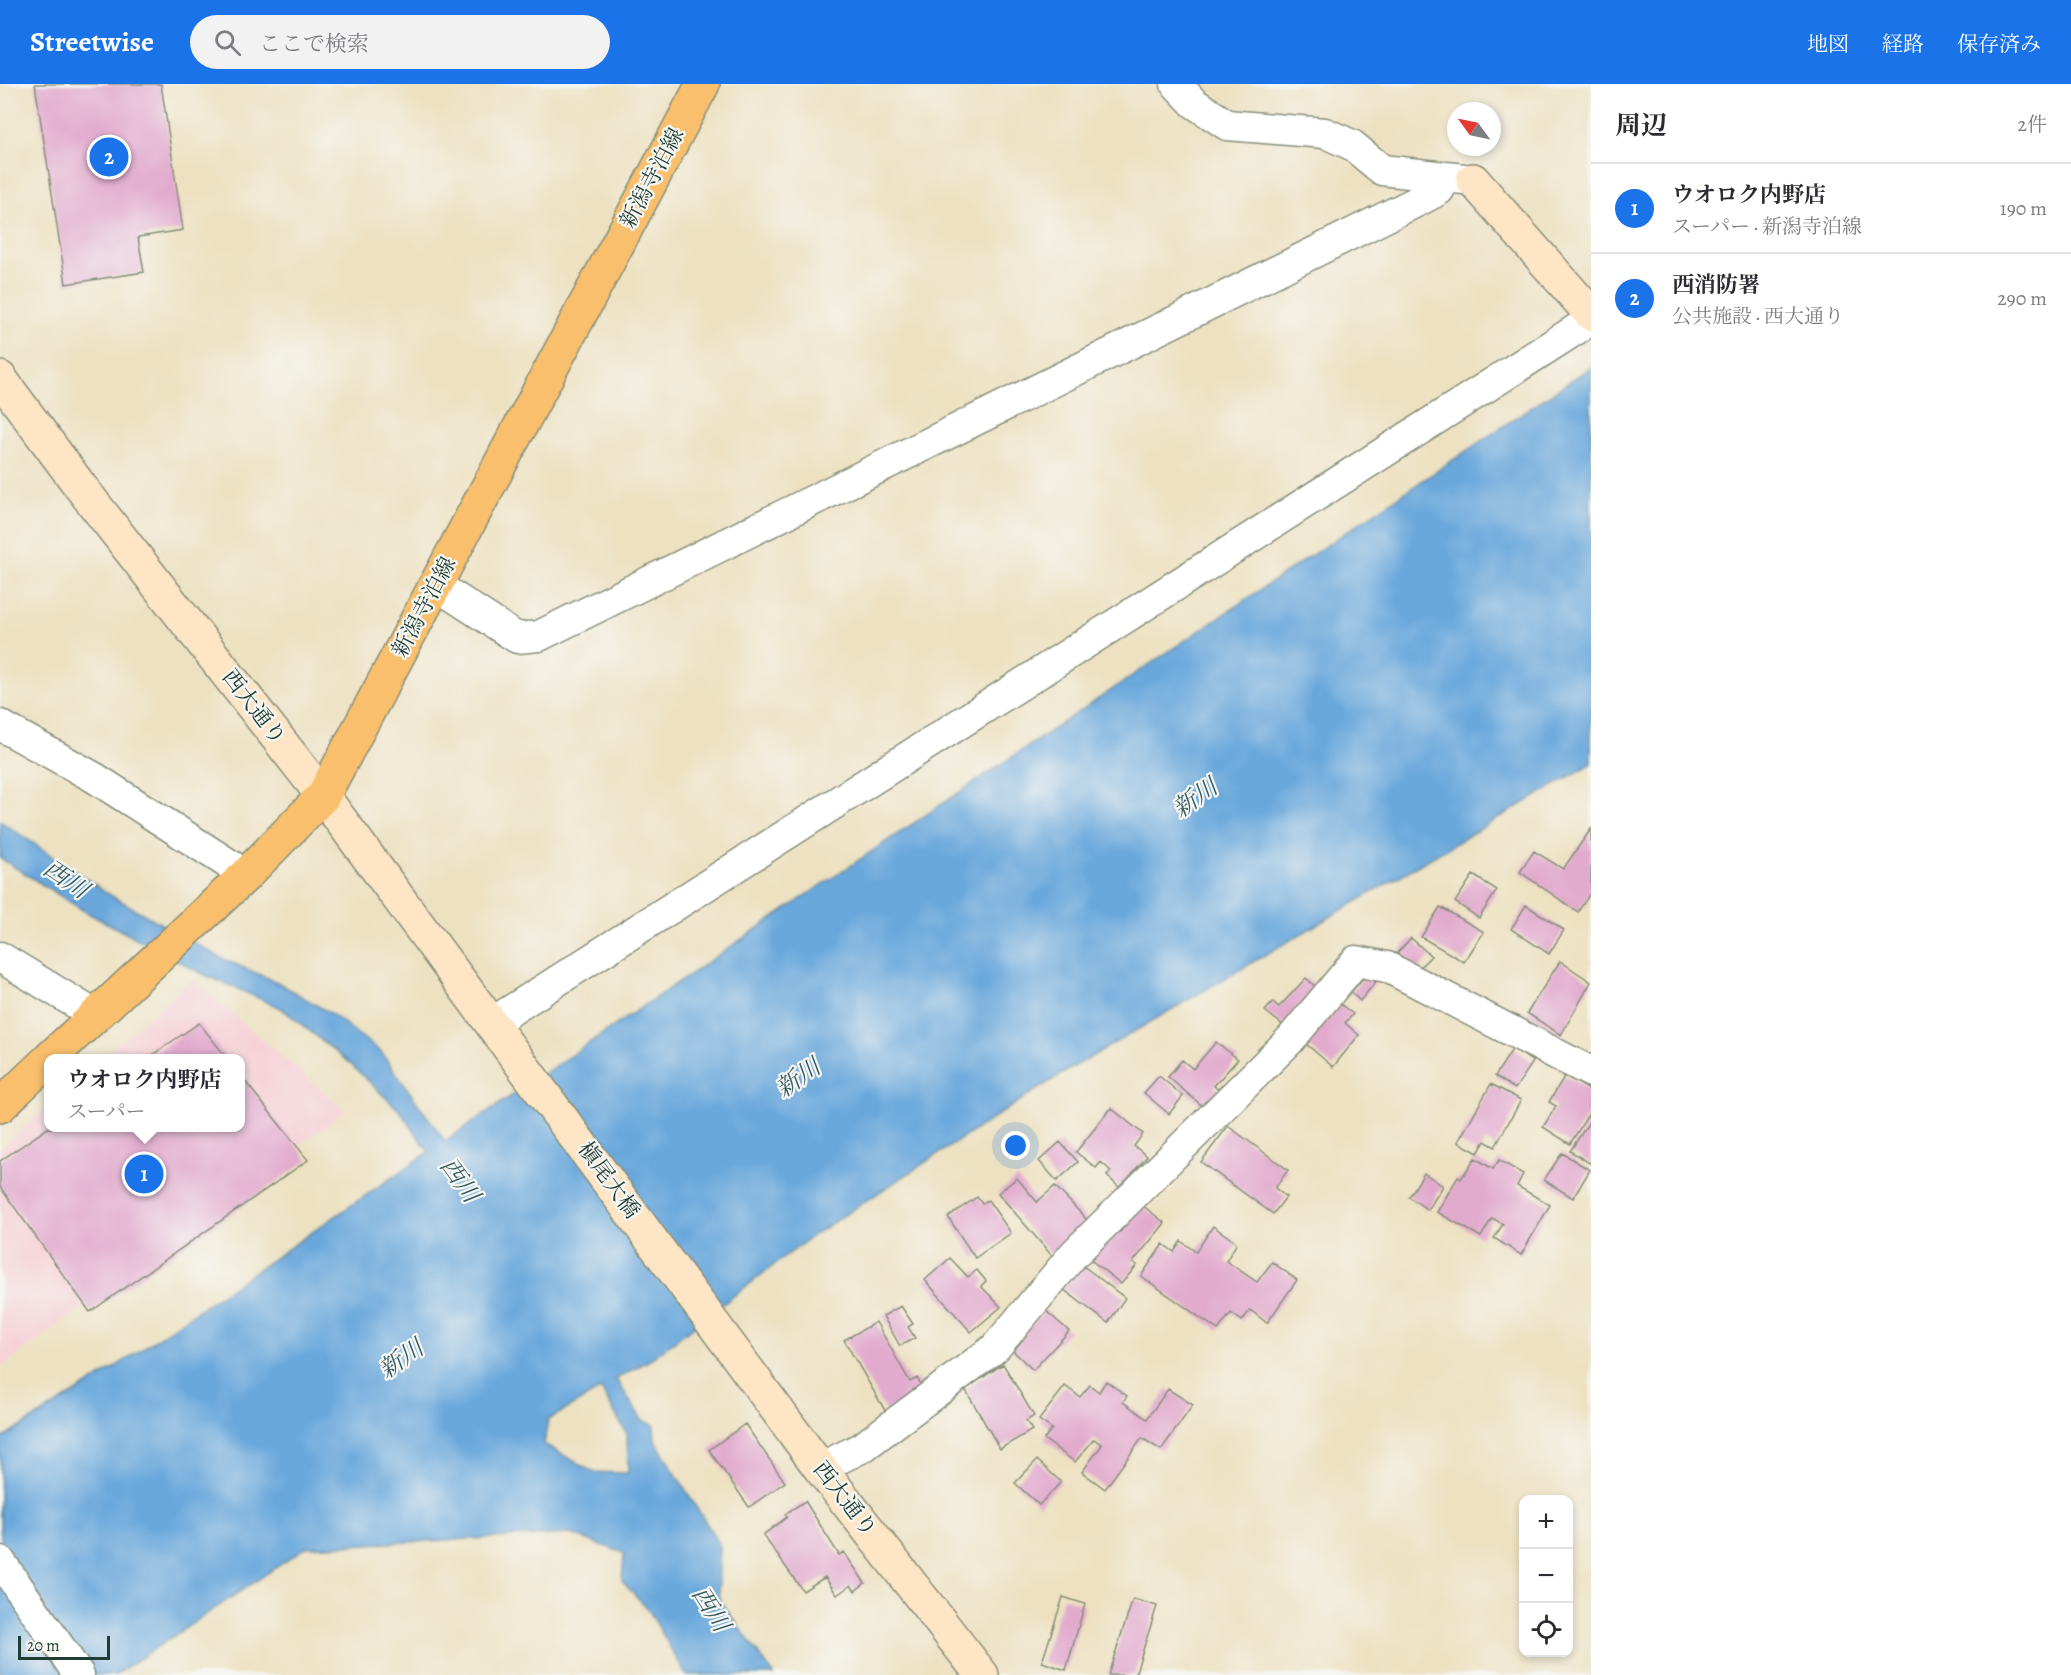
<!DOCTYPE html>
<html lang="ja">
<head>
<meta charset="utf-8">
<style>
	:root { --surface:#fff; --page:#f2f2f3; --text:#2b2b33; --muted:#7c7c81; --line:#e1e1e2; --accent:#1a73e8 }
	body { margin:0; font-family:Alegreya,"Noto Serif JP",serif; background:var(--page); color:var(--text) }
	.controls { position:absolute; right:18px; bottom:18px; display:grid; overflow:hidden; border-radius:12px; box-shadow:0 3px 9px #0003 }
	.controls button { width:54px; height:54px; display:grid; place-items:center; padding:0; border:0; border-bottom:2px solid var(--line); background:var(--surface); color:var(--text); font:30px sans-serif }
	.compass { position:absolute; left:1447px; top:18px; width:54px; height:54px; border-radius:50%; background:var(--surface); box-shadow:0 3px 9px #0003; rotate:303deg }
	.scale { position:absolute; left:18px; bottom:15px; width:92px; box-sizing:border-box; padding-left:6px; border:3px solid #1f3d34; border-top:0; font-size:16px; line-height:21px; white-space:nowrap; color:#1f3d34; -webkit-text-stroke:4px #f6f6f2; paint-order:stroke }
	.you { position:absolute; left:1016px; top:1062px; width:21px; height:21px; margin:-15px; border:4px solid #fff; border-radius:50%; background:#1a73e8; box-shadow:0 0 0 9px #1a73e833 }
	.badge { display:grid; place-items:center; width:39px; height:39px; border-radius:50%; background:var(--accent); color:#fff; font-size:20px; font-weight:700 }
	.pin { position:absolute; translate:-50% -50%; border:3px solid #fff; box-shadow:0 2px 6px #0006 }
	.popup { position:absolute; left:44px; top:970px; width:201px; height:78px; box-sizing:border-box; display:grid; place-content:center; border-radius:12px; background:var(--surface); filter:drop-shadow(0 2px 4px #0005); font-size:20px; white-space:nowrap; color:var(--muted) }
	.popup b { font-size:22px; color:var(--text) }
	.popup::after { content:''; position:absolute; left:50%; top:100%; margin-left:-12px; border:12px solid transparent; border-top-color:var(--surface) }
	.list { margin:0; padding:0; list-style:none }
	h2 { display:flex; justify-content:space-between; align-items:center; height:78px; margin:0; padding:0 24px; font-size:26px }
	h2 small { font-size:20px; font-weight:400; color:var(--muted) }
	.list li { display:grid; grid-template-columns:39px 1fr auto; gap:18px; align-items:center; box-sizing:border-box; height:90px; padding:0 24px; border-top:2px solid var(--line) }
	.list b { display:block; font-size:22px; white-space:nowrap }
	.list p { margin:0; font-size:20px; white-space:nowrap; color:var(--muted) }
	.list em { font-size:20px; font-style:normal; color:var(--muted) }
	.icon { flex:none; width:33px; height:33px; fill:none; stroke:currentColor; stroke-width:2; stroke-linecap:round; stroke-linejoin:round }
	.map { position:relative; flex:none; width:1591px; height:1591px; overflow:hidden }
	header { display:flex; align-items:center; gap:36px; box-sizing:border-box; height:84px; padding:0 30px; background:var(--accent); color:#fff }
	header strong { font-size:28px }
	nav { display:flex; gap:33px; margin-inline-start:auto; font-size:21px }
	.search { width:420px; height:54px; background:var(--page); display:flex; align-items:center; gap:15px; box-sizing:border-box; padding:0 21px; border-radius:33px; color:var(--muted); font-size:22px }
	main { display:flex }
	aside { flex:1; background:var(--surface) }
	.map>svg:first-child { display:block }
</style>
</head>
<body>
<header>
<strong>Streetwise</strong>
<div class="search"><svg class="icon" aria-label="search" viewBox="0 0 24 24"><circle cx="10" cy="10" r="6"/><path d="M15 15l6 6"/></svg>ここで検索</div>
<nav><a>地図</a><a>経路</a><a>保存済み</a></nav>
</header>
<main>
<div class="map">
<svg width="1591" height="1591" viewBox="0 0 1591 1591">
	<rect width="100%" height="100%" fill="#f6f6f2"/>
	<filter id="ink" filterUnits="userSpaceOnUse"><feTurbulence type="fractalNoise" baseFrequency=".0167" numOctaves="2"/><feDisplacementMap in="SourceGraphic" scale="12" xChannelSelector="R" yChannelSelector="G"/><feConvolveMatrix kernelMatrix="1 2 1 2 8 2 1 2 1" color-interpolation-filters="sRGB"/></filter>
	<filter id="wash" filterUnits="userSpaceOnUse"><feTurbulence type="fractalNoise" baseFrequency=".008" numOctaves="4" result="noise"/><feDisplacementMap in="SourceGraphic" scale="24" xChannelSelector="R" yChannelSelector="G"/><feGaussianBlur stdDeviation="1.35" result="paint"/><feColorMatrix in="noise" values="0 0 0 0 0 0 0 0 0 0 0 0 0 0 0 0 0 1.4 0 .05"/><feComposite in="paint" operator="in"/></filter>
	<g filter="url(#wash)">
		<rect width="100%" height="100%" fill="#ede1c1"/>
		<!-- built -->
		<path fill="#f6cfd6" d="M 192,895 L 345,1027 L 0,1284 L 0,1065 L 48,1022 L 48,1044 L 240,1044 L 240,974 L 102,974 Z"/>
		<!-- water -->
		<path fill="#6aa8dc" stroke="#447288" stroke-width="1.5" fill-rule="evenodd" d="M 1591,283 L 1591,680 L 1055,994 L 815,1150 L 648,1277 L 616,1295 L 642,1336 L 654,1341 L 655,1356 L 719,1460 L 719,1515 L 774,1591 L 686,1591 L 648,1525 L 622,1497 L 624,1469 L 571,1450 L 307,1463 L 115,1591 L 0,1591 L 0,1356 L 102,1292 L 429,1068 L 400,1027 L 347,977 L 281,924 L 201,889 L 86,828 L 0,774 L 0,737 L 112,812 L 223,875 L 277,898 L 332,930 L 381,968 L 445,1057 L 795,819 ZM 601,1305 L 627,1350 L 628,1389 L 593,1388 L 544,1360 L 548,1336 Z"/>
		<g id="blocks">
			<!-- building -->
			<path fill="#e2abce" d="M 35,0 L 161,0 L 183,146 L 138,153 L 144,188 L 66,200 Z
				M 1591,745 L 1591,808 L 1578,828 L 1520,788 L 1534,767 L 1563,785 Z
				M 1473,791 L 1497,806 L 1479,834 L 1455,818 Z
				M 1526,821 L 1564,846 L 1549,870 L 1511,845 Z
				M 1440,823 L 1484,848 L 1464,878 L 1421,853 Z
				M 1411,854 L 1431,872 L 1416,887 L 1397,869 Z
				M 1560,877 L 1591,898 L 1561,951 L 1527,929 Z
				M 1369,887 L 1378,895 L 1360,917 L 1351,908 Z
				M 1306,894 L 1317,904 L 1284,942 L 1265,927 L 1273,918 L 1279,923 Z
				M 1339,919 L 1353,930 L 1345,939 L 1359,951 L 1333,983 L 1305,959 Z
				M 199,939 L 227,974 L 148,974 Z
				M 1216,958 L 1238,975 L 1214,1002 L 1220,1007 L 1206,1025 L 1168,993 L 1182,976 L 1193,985 Z
				M 1513,964 L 1533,978 L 1515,1005 L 1495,992 Z
				M 240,991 L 308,1076 L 90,1228 L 0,1103 L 0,1077 L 48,1044 L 240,1044 Z
				M 1565,991 L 1591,1007 L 1591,1026 L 1570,1060 L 1543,1043 L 1556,1022 L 1549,1018 Z
				M 1159,992 L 1183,1012 L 1169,1030 L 1144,1009 Z
				M 1491,1000 L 1521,1016 L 1495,1063 L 1485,1057 L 1478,1069 L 1458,1058 Z
				M 1111,1024 L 1143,1050 L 1134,1062 L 1147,1072 L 1120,1104 L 1107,1092 L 1111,1087 L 1101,1078 L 1096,1084 L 1076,1068 Z
				M 1591,1035 L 1591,1080 L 1570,1067 Z
				M 1228,1042 L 1288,1086 L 1275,1104 L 1286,1113 L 1273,1130 L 1201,1078 Z
				M 1060,1058 L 1078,1078 L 1057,1097 L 1039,1077 Z
				M 1562,1069 L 1590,1086 L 1573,1114 L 1544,1096 Z
				M 1475,1074 L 1493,1085 L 1499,1076 L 1523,1090 L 1517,1102 L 1550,1121 L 1521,1171 L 1494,1154 L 1503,1140 L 1492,1134 L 1481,1153 L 1437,1128 L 1458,1093 L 1461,1095 Z
				M 1424,1089 L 1443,1102 L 1428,1126 L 1409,1113 Z
				M 1017,1094 L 1037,1118 L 1055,1102 L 1090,1139 L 1052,1172 L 998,1109 Z
				M 977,1113 L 982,1120 L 988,1116 L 1011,1149 L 975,1174 L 948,1133 Z
				M 1142,1121 L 1165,1139 L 1133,1178 L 1137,1181 L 1121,1200 L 1087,1173 L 1113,1143 L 1120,1148 Z
				M 1213,1142 L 1237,1159 L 1226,1177 L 1257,1198 L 1272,1178 L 1297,1196 L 1267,1239 L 1250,1226 L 1242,1237 L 1231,1229 L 1218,1246 L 1141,1192 L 1163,1160 L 1174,1168 L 1181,1157 L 1196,1168 Z
				M 950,1174 L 968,1193 L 977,1186 L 986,1197 L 981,1202 L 1001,1223 L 971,1248 L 925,1196 Z
				M 1082,1181 L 1125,1214 L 1108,1239 L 1063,1205 Z
				M 901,1222 L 913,1240 L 908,1243 L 915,1254 L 900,1262 L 883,1232 Z
				M 1045,1226 L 1069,1247 L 1033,1286 L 1010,1264 Z
				M 876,1238 L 910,1298 L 917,1294 L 925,1308 L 887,1330 L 844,1256 Z
				M 1003,1280 L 1034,1332 L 1026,1337 L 1032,1346 L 1000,1365 L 965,1305 Z
				M 1106,1297 L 1127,1312 L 1123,1318 L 1147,1335 L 1168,1305 L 1193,1321 L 1161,1366 L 1142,1354 L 1105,1405 L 1082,1388 L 1102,1361 L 1094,1355 L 1075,1378 L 1044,1355 L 1052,1345 L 1039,1336 L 1065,1302 L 1080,1313 L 1090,1301 L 1099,1308 Z
				M 745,1340 L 785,1398 L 749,1423 L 709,1366 Z
				M 1037,1376 L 1061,1398 L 1039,1421 L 1015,1399 Z
				M 805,1417 L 839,1471 L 844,1468 L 865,1499 L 855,1507 L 851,1501 L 837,1511 L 825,1493 L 803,1507 L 763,1451 L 787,1433 L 785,1430 Z
				M 1063,1513 L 1085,1520 L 1066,1586 L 1042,1578 Z
				M 1133,1515 L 1157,1522 L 1135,1591 L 1108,1591 Z"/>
		</g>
	</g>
	<g filter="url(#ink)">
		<use href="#blocks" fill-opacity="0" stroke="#868f7a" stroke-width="1.5"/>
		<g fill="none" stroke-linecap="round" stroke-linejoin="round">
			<defs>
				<path id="street" d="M 1176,0 L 1194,19 L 1227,41 L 1325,49 L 1352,61 L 1382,86 L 1464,95
					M 436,501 L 517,554 L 539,552 L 1424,114 L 1439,106 L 1446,93
					M 0,641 L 95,694 L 246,791
					M 0,873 L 95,931
					M 493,938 L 1591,236
					M 820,1384 L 863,1363 L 995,1264 L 1074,1170 L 1290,956 L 1356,877 L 1387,883 L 1591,988
					M 0,1477 L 79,1591"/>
				<path id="secondary" d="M 1473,96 L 1591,230
					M 0,294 L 80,402 L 323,712 L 820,1384 L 982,1591"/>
				<path id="primary" d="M 50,974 L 246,791 L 323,712 L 703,0
					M 0,1022 L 48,976"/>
			</defs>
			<!-- street casing -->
			<use href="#street" stroke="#868f7a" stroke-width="33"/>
			<!-- secondary casing -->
			<use href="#secondary" stroke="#868f7a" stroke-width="36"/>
			<!-- primary casing -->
			<use href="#primary" stroke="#868f7a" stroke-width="36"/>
			<!-- street -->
			<use href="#street" stroke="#fff" stroke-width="30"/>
			<!-- secondary -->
			<use href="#secondary" stroke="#fde5c5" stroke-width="33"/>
			<!-- primary -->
			<use href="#primary" stroke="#f9bf6d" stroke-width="33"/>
		</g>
	</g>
	<g text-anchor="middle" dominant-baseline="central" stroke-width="4.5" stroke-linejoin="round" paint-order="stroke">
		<!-- street labels -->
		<g font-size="22" fill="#1f3d34" stroke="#f6f6f2">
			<text transform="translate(652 94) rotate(-62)">新潟寺泊線</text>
			<text transform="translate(424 523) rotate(-62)">新潟寺泊線</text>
			<text transform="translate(254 623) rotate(52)">西大通り</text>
			<text transform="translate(609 1096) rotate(54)">槇尾大橋</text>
			<text transform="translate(845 1415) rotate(52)">西大通り</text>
		</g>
		<!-- water labels -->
		<g font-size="24" font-style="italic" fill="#365d66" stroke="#f6f6f2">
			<text transform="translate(1195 714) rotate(-35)">新川</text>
			<text transform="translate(66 795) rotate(34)">西川</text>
			<text transform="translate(798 994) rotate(-35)">新川</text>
			<text transform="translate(460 1096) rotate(54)">西川</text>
			<text transform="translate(401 1275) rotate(-35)">新川</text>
			<text transform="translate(711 1525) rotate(58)">西川</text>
		</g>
	</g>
</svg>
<div class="controls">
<button>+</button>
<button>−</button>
<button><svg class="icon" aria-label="locate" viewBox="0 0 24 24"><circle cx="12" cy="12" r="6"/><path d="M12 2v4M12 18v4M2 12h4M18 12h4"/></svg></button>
</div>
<svg class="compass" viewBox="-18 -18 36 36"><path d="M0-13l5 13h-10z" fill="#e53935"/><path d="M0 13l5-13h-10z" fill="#7c7c81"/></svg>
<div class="scale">20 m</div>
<div class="you"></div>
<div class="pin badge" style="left:144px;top:1090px">1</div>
<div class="popup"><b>ウオロク内野店</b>スーパー</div>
<div class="pin badge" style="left:109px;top:73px">2</div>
</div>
<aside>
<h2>周辺<small>2件</small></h2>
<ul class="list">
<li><span class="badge">1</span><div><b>ウオロク内野店</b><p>スーパー · 新潟寺泊線</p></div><em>190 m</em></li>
<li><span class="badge">2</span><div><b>西消防署</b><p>公共施設 · 西大通り</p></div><em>290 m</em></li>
</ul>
</aside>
</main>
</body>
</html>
